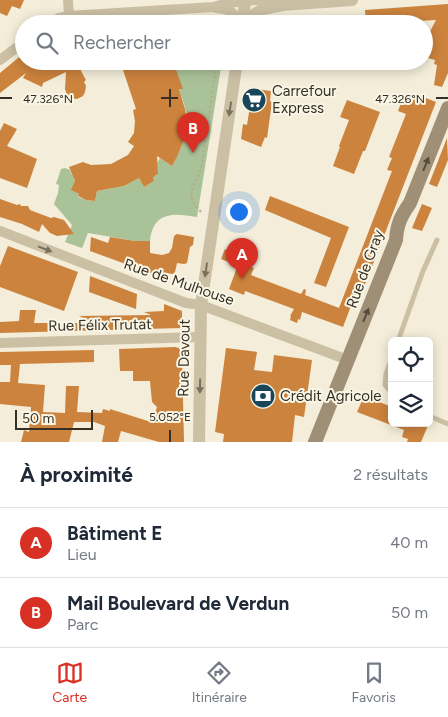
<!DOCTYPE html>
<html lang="fr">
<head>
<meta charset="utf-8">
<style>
	:root { --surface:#fff; --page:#f6f6f7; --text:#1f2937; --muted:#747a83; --line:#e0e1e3; --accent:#d93025 }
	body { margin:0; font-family:Figtree,sans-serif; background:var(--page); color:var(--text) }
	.controls { position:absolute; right:15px; bottom:15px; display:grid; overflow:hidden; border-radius:8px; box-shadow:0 2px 12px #0003 }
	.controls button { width:45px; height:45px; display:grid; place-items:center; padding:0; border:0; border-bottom:1px solid var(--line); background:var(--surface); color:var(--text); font:25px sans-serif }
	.scale { position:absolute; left:15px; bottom:12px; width:78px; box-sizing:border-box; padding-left:5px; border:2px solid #362f26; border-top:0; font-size:14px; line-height:18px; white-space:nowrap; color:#362f26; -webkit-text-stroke:4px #faf6e5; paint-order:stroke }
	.you { position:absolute; left:238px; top:211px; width:18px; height:18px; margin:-12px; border:4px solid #fff; border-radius:50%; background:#1a73e8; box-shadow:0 0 0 8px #1a73e833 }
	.badge { display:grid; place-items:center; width:32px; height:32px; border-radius:50%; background:var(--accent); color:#fff; font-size:16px; font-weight:700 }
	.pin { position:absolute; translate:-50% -41px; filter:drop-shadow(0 1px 2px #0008) }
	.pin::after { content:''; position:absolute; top:26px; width:18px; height:15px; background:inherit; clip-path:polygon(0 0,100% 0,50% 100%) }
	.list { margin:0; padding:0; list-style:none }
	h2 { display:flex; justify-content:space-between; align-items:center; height:65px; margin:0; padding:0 20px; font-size:21px }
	h2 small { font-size:16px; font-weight:400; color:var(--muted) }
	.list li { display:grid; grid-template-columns:32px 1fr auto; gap:15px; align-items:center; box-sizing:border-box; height:70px; padding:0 20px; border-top:1px solid var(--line) }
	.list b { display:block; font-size:19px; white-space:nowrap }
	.list p { margin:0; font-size:16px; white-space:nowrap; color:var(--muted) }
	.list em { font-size:16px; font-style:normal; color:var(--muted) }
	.icon { flex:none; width:28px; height:28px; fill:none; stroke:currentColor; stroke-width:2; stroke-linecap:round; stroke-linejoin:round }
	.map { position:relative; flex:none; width:448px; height:442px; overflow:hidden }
	.search { position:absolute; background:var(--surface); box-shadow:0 2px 12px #0003; left:15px; right:15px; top:15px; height:55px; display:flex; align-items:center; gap:12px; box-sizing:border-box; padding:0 18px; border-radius:28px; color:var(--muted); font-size:19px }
	.sheet { height:205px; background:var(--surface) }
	nav { display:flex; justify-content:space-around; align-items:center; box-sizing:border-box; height:70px; border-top:1px solid var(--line); background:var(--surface); font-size:14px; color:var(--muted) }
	nav a { display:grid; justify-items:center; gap:2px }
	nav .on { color:var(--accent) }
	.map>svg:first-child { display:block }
</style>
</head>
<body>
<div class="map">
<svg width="448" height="442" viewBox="0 0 448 442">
	<rect width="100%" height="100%" fill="#f3edd9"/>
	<!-- green -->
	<path fill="#aac298" d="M 222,16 L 227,24 L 149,24 L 149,21 Z
		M 173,61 L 222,61 L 197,217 C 174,213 153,211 150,241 L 135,241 L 88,233 L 82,248 L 65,242 L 72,225 L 54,204 L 58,193 L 59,185 L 56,184 L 61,169 L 65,168 L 70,170 L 71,173 L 72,174 L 75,181 L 72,190 L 79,194 L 78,197 L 86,200 L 95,201 L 97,191 L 124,186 L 139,178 L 144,187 L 154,181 L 152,175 L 153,174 L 155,176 L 158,174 L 157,163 L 160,158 L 172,166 C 182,149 189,128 185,108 C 184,102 181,96 179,89 L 182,88 Z"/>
	<!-- building -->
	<path fill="#cc833d" d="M 0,0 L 24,0 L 20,9 L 12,6 L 7,16 L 0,13 Z
		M 448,4 L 448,73 L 442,87 L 434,85 L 437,65 L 434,64 L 435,60 L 424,57 L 424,43 L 436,20 L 366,24 L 365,10 Z
		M 24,53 L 24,61 L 83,61 L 81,71 L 86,80 L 84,82 L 86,86 L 85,92 L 83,96 L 77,99 L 71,98 L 67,95 L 65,89 L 66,72 L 43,83 L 42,87 L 23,78 L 26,73 L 0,93 L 0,73 Z
		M 129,61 L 173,61 L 183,89 L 179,89 L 185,109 L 186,126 L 183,142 L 177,157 L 172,166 L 157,156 L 158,174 L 153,177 L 154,181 L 144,187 L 139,178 L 124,186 L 97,191 L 95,201 L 86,200 L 78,196 L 79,194 L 71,190 L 75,181 L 69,167 L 83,162 L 91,165 L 111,164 L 128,155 L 134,146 L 128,142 L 134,133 L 135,121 L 133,110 L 136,109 L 121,64 Z
		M 249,88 L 271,91 L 270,101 L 272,102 L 267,138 L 265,137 L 261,147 L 241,139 L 243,124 L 247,125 L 250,106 L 246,106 Z
		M 416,94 L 436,102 L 359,300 L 354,298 L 343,327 L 302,312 L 300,320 L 298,319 L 297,323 L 290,320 L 291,316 L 290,316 L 294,309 L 245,291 L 244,295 L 229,289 L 239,262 L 254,268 L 251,275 L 301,294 L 304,289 L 306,290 L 305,295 L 339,308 L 392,171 L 387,170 L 392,158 L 389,157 L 406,114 L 398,111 L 403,98 L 412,102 Z
		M 347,100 L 380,112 L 365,151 L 363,151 L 354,174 L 333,166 L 340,147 L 339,146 L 349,120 L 340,117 Z
		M 4,123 L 17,129 L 7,146 L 37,159 L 27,188 L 0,178 L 0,131 Z
		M 447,138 L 448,160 L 437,187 L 429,184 Z
		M 270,196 L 349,227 L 326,287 L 314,283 L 331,238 L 265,210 Z
		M 0,199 L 17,205 L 20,204 L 21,206 L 28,206 L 30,210 L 51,218 L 54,217 L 64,220 L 74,234 L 57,236 L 50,233 L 42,224 L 39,232 L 22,224 L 0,217 Z
		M 422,204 L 432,208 L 422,231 L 412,228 Z
		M 177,234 L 194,237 L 193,245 L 190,247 L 187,263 L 184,264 L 177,263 L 175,272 L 173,274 L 158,272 L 153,274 L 90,251 L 91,237 L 108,243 L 110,237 L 135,241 L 150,241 L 150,253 L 162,255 L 169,253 L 172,248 L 174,236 Z
		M 8,246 L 78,272 L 64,311 L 0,287 L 0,266 Z
		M 225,249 L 242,256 L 238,266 L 221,259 Z
		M 90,276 L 137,294 L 136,309 L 89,292 Z
		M 164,304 L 182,311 L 182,328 L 0,333 L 0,322 L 19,321 L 20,310 L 36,310 L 34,323 L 95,323 L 79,316 L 151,315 L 144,312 L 164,311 Z
		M 175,347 L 179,348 L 182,355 L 184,442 L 159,442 L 121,431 L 118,442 L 102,442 L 105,426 L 94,422 L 74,422 L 69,442 L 21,442 L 24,430 L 29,432 L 31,407 L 0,404 L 0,382 L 10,382 L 11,365 L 0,365 L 0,352 L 94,350 L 94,362 L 20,364 L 18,383 L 45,385 L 43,412 L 65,413 L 66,386 L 79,386 L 77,412 L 102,413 L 103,409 L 110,411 L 110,409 L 151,422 L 152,419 L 153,420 L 157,407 L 152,402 L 150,381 L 133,381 L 133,371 L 120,371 L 119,349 Z
		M 226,348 L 257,352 L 254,370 L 272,372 L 274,355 L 312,360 L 304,417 L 295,415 L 292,442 L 223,442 L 224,434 L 215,432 Z
		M 364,396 L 392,407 L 392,423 L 429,423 L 421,442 L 407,442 L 408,439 L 402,437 L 404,430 L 357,412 Z"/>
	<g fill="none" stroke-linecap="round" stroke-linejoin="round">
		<!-- path -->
		<path stroke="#b7aa8e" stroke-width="2" stroke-dasharray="2.5 2.5" stroke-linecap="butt" d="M 201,212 L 194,204 L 191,197 L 192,189 L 201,169 L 217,61"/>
		<!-- service -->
		<path stroke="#cbc0a4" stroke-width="5" d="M 398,341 L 423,271 L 437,240
			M 392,357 L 386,374 L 385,385 L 392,393
			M 429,416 L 448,424"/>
		<!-- minor -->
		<path stroke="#cbc0a4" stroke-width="10" d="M 68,0 L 69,16
			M 216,8 C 229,9 234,11 239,24
			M 47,24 L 59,18 L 69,16 L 213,7 C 228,3 244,0 260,0 C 267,1 273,3 280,5
			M 0,60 L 24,42
			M 0,231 L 186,303 L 201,305 L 348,360
			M 0,343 L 200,337"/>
		<!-- tertiary -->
		<path stroke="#cbc0a4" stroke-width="12" d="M 243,24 L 245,0
			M 247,24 L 255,14 L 263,9 L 283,5 L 352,0
			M 199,442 L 201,305 L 237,61"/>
		<!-- secondary -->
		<path stroke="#9f8f76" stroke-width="14" d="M 315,442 L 396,240 C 397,224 401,216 410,203 L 448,108"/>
	</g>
	<!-- one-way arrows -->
	<defs><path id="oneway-solid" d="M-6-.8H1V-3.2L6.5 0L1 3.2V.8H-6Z" transform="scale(1.25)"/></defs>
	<g fill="#79705f">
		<use href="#oneway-solid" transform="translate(230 109) rotate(99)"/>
		<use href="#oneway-solid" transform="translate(45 249) rotate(21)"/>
		<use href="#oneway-solid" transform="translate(206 270) rotate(98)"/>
		<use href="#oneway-solid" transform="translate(200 386) rotate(91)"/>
	</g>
	<g fill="#564c3e">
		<use href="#oneway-solid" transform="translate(426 164) rotate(-68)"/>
		<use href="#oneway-solid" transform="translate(366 315) rotate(-68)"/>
	</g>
	<!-- ticks -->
	<path fill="none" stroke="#362f26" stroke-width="2" d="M 170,89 L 170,107M 0,98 L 12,98M 161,98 L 178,98M 436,98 L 448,98M 170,430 L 170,442"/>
	<!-- icons -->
	<defs>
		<symbol id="supermarket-disc" viewBox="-11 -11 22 22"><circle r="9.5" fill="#1a465a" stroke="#faf6e5"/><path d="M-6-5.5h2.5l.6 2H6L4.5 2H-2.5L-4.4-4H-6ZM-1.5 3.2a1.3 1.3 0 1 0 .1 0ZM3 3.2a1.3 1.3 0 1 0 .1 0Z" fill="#fff"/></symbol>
		<symbol id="bank-disc" viewBox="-11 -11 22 22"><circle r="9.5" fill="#1a465a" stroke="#faf6e5"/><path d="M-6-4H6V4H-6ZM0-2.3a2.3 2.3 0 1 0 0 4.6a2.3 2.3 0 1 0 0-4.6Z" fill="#fff"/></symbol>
	</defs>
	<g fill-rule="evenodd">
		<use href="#supermarket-disc" x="240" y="86" width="28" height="28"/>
		<use href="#bank-disc" x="249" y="382" width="28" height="28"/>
	</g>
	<g text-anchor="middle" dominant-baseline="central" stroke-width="4" stroke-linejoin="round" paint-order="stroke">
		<!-- poi labels -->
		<g font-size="15" fill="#362f26" stroke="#faf6e5" text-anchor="start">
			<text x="272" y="91">Carrefour<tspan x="272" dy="17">Express</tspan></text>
			<text x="280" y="396">Crédit Agricole</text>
		</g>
		<!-- street labels -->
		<g font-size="15" fill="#362f26" stroke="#faf6e5">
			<text transform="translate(365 269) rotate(-70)">Rue de Gray</text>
			<text transform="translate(179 282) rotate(19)">Rue de Mulhouse</text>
			<text transform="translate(100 325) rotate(-1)">Rue Félix Trutat</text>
			<text transform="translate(184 358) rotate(-89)">Rue Davout</text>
		</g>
	</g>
	<g font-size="12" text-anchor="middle" fill="#362f26" stroke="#faf6e5" stroke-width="4" stroke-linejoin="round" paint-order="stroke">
		<text x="48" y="103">47.326°N</text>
		<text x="400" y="103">47.326°N</text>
		<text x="170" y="421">5.052°E</text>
	</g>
</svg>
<div class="controls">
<button><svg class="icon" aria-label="locate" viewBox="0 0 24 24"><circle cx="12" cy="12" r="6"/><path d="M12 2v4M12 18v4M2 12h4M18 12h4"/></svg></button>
<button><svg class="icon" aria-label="layers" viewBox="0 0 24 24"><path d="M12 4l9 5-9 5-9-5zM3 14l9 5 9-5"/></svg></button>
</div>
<div class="scale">50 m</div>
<div class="you"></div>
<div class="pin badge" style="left:242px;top:279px">A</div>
<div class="pin badge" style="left:193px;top:153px">B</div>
<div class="search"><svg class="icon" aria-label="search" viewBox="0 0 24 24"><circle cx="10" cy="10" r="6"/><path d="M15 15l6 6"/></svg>Rechercher</div>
</div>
<section class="sheet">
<h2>À proximité<small>2 résultats</small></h2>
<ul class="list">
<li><span class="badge">A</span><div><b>Bâtiment E</b><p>Lieu</p></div><em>40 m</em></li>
<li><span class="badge">B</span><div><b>Mail Boulevard de Verdun</b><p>Parc</p></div><em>50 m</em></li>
</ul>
</section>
<nav>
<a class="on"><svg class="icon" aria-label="map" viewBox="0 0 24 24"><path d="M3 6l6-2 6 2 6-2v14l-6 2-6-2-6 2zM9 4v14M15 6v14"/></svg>Carte</a>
<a><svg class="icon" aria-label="directions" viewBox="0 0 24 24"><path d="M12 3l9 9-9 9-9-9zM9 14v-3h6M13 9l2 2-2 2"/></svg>Itinéraire</a>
<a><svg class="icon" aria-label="saved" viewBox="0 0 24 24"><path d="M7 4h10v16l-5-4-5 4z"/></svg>Favoris</a>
</nav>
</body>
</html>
